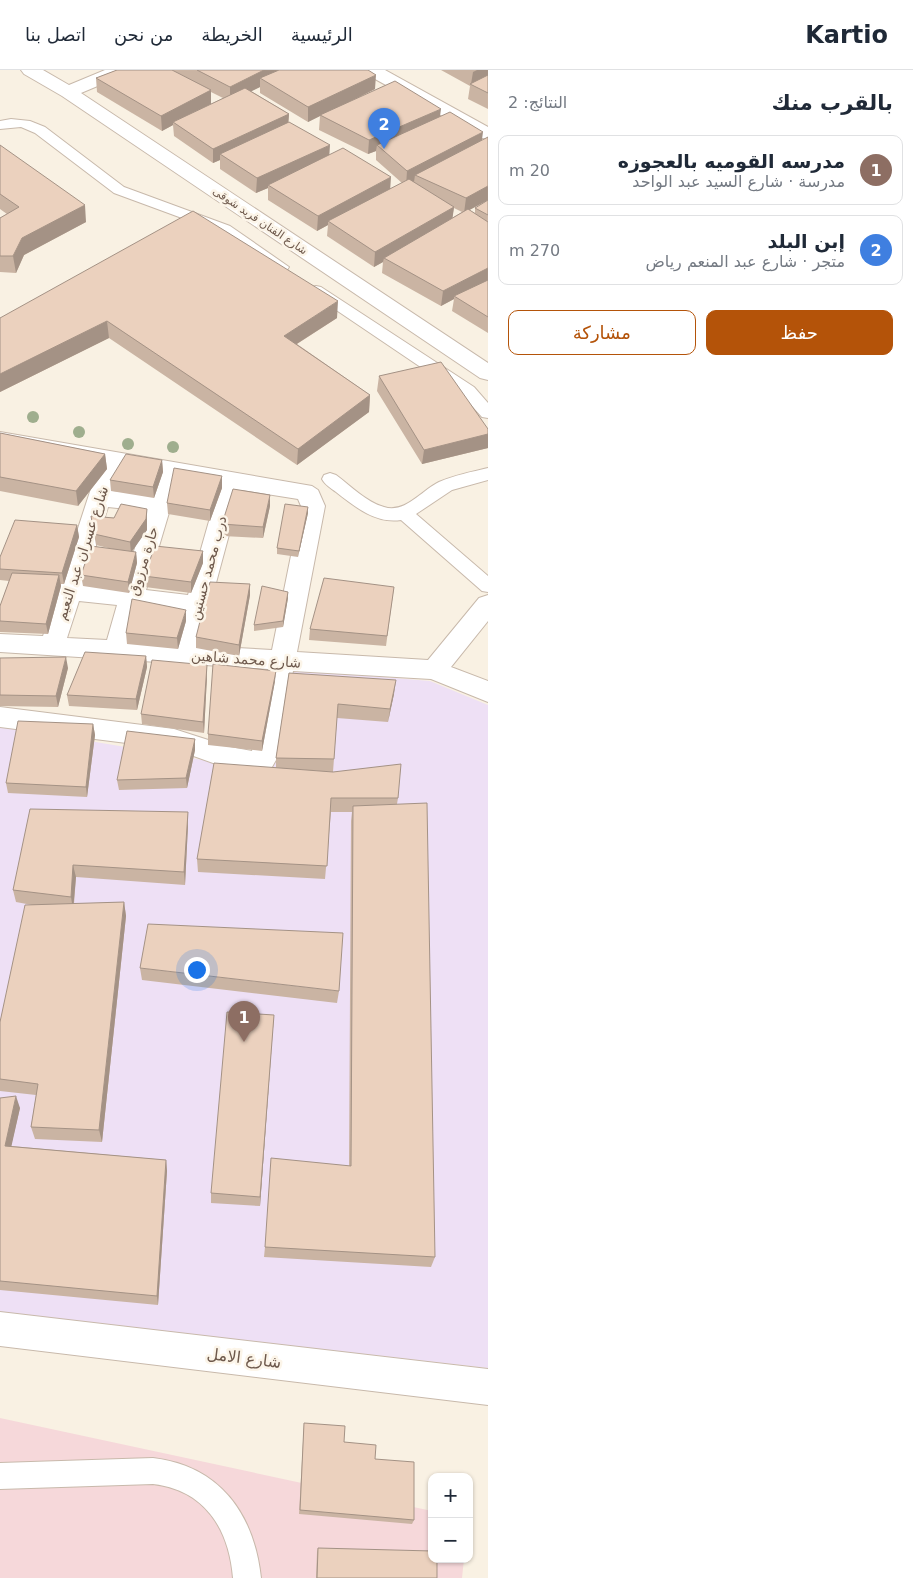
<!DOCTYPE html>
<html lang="ar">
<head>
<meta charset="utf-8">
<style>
	:root { --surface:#fff; --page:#f6f6f7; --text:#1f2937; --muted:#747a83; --line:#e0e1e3; --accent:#b45309 }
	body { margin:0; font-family:"DejaVu Sans",Cairo,sans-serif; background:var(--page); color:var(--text); direction:rtl }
	.controls { position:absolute; right:15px; bottom:15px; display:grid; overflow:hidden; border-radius:10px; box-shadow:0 1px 4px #0004 }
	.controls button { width:45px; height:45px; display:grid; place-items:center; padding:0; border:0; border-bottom:1px solid var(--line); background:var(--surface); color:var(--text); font:25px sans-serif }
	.you { position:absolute; left:196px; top:899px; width:18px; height:18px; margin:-12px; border:4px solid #fff; border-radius:50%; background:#1a73e8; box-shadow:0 0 0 8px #1a73e833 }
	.badge { display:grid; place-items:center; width:32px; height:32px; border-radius:50%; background:var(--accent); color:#fff; font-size:16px; font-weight:700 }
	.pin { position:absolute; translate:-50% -41px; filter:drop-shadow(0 1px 2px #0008) }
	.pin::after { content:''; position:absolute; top:26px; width:18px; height:15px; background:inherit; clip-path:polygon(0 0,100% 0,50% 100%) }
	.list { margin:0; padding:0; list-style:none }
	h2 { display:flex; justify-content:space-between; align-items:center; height:65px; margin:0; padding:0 20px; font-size:21px }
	h2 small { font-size:16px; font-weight:400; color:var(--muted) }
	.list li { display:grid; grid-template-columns:32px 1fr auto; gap:15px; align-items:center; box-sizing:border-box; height:70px; margin:0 10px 10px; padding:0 10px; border:1px solid var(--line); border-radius:10px }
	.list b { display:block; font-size:19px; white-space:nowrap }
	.list p { margin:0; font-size:16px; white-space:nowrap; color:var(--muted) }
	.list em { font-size:16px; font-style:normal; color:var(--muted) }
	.actions { display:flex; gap:10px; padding:15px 20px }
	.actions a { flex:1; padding:11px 0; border:1px solid var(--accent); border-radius:10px; text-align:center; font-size:18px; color:var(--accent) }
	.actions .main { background:var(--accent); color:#fff }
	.map { position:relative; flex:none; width:488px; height:1508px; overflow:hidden; direction:ltr }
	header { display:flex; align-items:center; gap:30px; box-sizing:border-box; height:70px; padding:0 25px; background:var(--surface); border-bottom:1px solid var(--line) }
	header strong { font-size:24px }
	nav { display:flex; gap:28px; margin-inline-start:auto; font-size:18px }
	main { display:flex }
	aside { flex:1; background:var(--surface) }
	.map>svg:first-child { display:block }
</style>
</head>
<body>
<header>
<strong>Kartio</strong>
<nav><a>الرئيسية</a><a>الخريطة</a><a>من نحن</a><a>اتصل بنا</a></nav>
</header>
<main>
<aside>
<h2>بالقرب منك<small>النتائج: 2</small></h2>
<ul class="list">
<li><span class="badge" style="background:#8d6e63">1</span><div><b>مدرسه القوميه بالعجوزه</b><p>مدرسة · شارع السيد عبد الواحد</p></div><em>20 m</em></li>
<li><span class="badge" style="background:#3f7fe0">2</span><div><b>إبن البلد</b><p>متجر · شارع عبد المنعم رياض</p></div><em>270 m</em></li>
</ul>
<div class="actions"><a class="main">حفظ</a><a>مشاركة</a></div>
</aside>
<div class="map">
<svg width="488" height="1508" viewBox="0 0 488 1508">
	<rect width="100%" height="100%" fill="#f9f1e3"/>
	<!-- education -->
	<path fill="#eee0f5" d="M 288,599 L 430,611 L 488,635 L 488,1298 L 0,1243 L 0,656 L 269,701 Z"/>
	<!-- medical -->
	<path fill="#f6d8da" d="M 0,1348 L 432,1441 L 432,1489 L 464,1489 L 462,1508 L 0,1508 Z"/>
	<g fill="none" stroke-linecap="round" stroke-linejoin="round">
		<defs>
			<path id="lane" d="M 11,49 L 30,51 L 45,57 L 124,117 L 230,156 L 289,197 L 287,200 L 277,200 L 220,162 L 114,123 L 35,63 L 21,57 L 0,59 L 0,51 Z
				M 316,216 L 321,217 L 474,317 L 488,333 L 488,348 L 482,347 L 462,325 L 311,223 L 309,220 L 311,217 Z
				M 488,398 L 488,410 L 452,420 L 416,444 L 488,506 L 488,522 L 482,521 L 401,450 C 376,454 355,437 336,422 C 331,418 325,415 322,409 L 324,405 L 330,403 L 336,405 C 351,416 366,432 384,437 C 405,444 422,420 439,412 C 455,405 471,402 488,398 Z
				M 153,1388 C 220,1396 254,1444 261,1508 L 233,1508 C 229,1459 205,1420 153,1414 L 0,1419 L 0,1393 Z"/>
			<path id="street" d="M 21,0 L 43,0 L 69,15 L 105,0 L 129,0 L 126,4 L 81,23 L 488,293 L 488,310 L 480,308 L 62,26 L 24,4 Z
				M 363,0 L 385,0 L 488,57 L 488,69 L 482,68 L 366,4 Z
				M 0,362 L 312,416 L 318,420 L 325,436 L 297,582 L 428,590 L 479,528 L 488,525 L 488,551 L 451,597 L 488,611 L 488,632 L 431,609 L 293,601 L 276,690 L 272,697 L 257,703 L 227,698 L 174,679 L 0,657 L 0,637 L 174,659 L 230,677 L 252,681 L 268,599 L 0,582 L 0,564 L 43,566 L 99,394 L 0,376 ZM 120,398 L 157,405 L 151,425 L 113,421 ZM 179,409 L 219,416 L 188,525 L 146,520 ZM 241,420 L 298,429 L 301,436 L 272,580 L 199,576 ZM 108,437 L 146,441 L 123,518 L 84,514 ZM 79,531 L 117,535 L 107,570 L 67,568 ZM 141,538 L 183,542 L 174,574 L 131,572 Z
				M 0,1242 L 488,1299 L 488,1335 L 0,1276 Z"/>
		</defs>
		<!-- lane casing -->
		<use href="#lane" stroke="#c8b9ab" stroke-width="2"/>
		<!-- street casing -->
		<use href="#street" stroke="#c8b9ab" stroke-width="2"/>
		<!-- lane -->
		<use href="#lane" fill="#fff" fill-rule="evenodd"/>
		<!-- street -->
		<use href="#street" fill="#fff" fill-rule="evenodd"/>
	</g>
	<!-- trees -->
	<g fill="#9fae8e">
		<circle cx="33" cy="347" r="6"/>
		<circle cx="79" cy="362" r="6"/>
		<circle cx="128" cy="374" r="6"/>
		<circle cx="173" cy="377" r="6"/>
	</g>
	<!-- wall -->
	<path fill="#cab4a3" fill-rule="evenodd" d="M 117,0 L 368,0 L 375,19 L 348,33 L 440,47 L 482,71 L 488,130 L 469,140 L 475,143 L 475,138 L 488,130 L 488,263 L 452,241 L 454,229 L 441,236 L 382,203 L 383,192 L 374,197 L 327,166 L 328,155 L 317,161 L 268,130 L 268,118 L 256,123 L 220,99 L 220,90 L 213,93 L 174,66 L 173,55 L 162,61 L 97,22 L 96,8 ZM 260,17 L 260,23 L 308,52 L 320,46 L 319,60 L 368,84 L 376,81 L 376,90 L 402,113 L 390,119 L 329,85 L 288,53 L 289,44 L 251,21 ZM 211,22 L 223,28 L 211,34 ZM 454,138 L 462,142 L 452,148 Z
		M 441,0 L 488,0 L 488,39 L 468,29 L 470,16 Z
		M 0,75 L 86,152 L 24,185 L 16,203 L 0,202 L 0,148 L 7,144 L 0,139 Z
		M 0,248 L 337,248 L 297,274 L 370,325 L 369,342 L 297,395 L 109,268 L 0,322 Z
		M 379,306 L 488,359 L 488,378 L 422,394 L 377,321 Z
		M 0,363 L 105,384 L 107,399 L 78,436 L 0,421 Z
		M 162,390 L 163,402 L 154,428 L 111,421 L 110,410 Z
		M 222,406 L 222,418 L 210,451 L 168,444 L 167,433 Z
		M 270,436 L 263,468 L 223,466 L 222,454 Z
		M 308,437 L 308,443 L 298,487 L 277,484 L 277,478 Z
		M 147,439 L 147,460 L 131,482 L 136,482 L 137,493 L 129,523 L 83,516 L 81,505 L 116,480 L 96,475 L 91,446 L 114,448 Z
		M 77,455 L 79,467 L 64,514 L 61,514 L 61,516 L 48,564 L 0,562 L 0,536 L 9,511 L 0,510 L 0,487 Z
		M 203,481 L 203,493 L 191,523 L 145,517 L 144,506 Z
		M 250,514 L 250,525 L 239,586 L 196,578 L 196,567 Z
		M 394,517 L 386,576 L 309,570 L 310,559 Z
		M 288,522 L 288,528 L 283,557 L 254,561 L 254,555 Z
		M 186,551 L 178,579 L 127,574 L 126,563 Z
		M 146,586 L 147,597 L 137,640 L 69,636 L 67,625 Z
		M 0,588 L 68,598 L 58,637 L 0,636 Z
		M 207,595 L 207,606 L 204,663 L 142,654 L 141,644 Z
		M 289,603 L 394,624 L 388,652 L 337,648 L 333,702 L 398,728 L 397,734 L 435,1187 L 431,1197 L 264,1187 L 265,1177 L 349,1096 L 351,751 L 352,742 L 331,742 L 325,809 L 198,802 L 197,789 L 276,697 L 276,688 Z
		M 275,611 L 262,681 L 208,675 L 208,664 Z
		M 93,654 L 95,665 L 87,727 L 8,723 L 6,713 Z
		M 195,669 L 195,680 L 187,718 L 119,720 L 117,710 Z
		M 188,742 L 188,755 L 185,815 L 76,807 L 74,834 L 124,832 L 126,846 L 102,1072 L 35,1069 L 31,1057 L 36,1025 L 0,1021 L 0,952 L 32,835 L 16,832 L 13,820 Z
		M 140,898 L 339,921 L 337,933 L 142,910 Z
		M 274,945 L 260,1136 L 211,1133 L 211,1123 Z
		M 0,1028 L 20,1038 L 11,1076 L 166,1090 L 167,1101 L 158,1235 L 0,1220 Z
		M 304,1353 L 344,1372 L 375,1389 L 414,1450 L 412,1454 L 299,1444 Z
		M 318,1478 L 437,1508 L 316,1508 L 317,1482 Z"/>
	<!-- shaded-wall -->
	<path fill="#a49285" d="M 264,0 L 293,0 L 260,8 L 260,17 L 230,32 L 230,17 Z
		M 477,0 L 488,0 L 488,8 L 471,14 L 473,2 Z
		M 376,5 L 375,19 L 321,46 L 320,45 L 320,46 L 308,52 L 308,37 Z
		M 211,20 L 211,34 L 173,52 L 173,55 L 162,61 L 161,46 Z
		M 441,39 L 439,54 L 377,75 L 376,81 L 368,84 L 369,70 Z
		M 289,44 L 288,58 L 220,84 L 220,90 L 213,93 L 213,79 Z
		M 483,62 L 481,77 L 415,105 L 414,112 L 406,116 L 407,101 Z
		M 330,75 L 329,90 L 268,115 L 268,118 L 256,123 L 257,108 Z
		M 391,107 L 390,122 L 328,151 L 328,155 L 317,161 L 318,146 Z
		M 488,116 L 488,130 L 464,143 L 466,128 Z
		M 85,135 L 86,152 L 24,185 L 16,203 L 13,186 L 22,168 Z
		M 454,137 L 452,152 L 384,188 L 383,192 L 374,197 L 375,182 Z
		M 488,198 L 488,212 L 454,226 L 454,229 L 441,236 L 443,221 Z
		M 338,231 L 337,248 L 284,282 L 284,266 Z
		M 107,251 L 109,268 L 0,322 L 0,304 Z
		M 370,325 L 369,342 L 297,395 L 298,379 Z
		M 488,364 L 488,378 L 422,394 L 424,380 Z
		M 105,384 L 107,399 L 78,436 L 76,421 Z
		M 162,390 L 163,402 L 154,428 L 153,417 Z
		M 222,406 L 222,418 L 210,451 L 210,440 Z
		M 270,425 L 270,436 L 263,468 L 263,457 Z
		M 308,437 L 308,443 L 298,487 L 299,481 Z
		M 147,439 L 147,460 L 131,483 L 130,472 Z
		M 77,455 L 79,467 L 64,514 L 62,503 Z
		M 203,481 L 203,493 L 191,523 L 191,512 Z
		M 136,482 L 137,493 L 129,523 L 128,512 Z
		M 59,505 L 61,516 L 48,564 L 46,554 Z
		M 250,514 L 250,525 L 239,586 L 239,575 Z
		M 288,522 L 288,528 L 283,557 L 283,551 Z
		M 186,540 L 186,551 L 178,579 L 177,568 Z
		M 146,586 L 147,597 L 137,640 L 136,629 Z
		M 66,587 L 68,598 L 58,637 L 56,626 Z
		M 207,595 L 207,606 L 204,663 L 203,652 Z
		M 276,601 L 275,611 L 262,681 L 262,671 Z
		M 396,610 L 394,624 L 388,652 L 390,639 Z
		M 93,654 L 95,665 L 87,727 L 86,717 Z
		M 195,669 L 195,680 L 187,718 L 186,708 Z
		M 188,742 L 188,755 L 185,815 L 184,802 Z
		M 73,795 L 76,807 L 73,840 L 71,827 Z
		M 124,832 L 126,846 L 102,1072 L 99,1060 Z
		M 274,945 L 273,957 L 260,1136 L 260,1127 Z
		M 16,1026 L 20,1038 L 9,1087 L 5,1076 Z
		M 166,1090 L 167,1101 L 158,1235 L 157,1226 Z"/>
	<!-- building -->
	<path fill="#ebd1be" stroke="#a49285" d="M 117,0 L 172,0 L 211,20 L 161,46 L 96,8 Z
		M 197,0 L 264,0 L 230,17 Z
		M 279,0 L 368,0 L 376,5 L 308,37 L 260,8 Z
		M 488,5 L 488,23 L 470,14 Z
		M 395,11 L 441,39 L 369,70 L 320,45 Z
		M 245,18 L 289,44 L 213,79 L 173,52 Z
		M 450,42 L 483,62 L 407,101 L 377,75 Z
		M 289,52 L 330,75 L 257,108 L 220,84 Z
		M 488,67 L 488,116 L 466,128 L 415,105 Z
		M 0,75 L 85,135 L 22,168 L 13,186 L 0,186 L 0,148 L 19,137 L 0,124 Z
		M 343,78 L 391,107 L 318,146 L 268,115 Z
		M 409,109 L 454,137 L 375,182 L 328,151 Z
		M 488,130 L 488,145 L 475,138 Z
		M 468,139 L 488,152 L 488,198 L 443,221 L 384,188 Z
		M 193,141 L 338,231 L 284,266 L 370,325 L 298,379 L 107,251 L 0,304 L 0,248 Z
		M 488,210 L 488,247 L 454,226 Z
		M 441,292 L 488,359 L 488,364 L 424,380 L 379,306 Z
		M 0,363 L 105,384 L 76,421 L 0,407 Z
		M 126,384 L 162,390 L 153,417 L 110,410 Z
		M 174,398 L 222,406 L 210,440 L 167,433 Z
		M 233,419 L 270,425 L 263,457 L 222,454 Z
		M 121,434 L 147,439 L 146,449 L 130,472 L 94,464 L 91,446 L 114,448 Z
		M 285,434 L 308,437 L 299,481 L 277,478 Z
		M 15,450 L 77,455 L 62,503 L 0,499 L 0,487 Z
		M 91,476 L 136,482 L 128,512 L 81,505 Z
		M 155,476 L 203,481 L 191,512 L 144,506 Z
		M 12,503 L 59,505 L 46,554 L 0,551 L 0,536 Z
		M 324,508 L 394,517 L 387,566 L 310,559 Z
		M 210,512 L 250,514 L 239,575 L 196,567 Z
		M 262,516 L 288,522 L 283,551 L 254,555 Z
		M 132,529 L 186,540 L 177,568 L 126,563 Z
		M 85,582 L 146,586 L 136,629 L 67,625 Z
		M 66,587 L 56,626 L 0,625 L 0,588 Z
		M 152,590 L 207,595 L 203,652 L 141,644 Z
		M 213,594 L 276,601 L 262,671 L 208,664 Z
		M 289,603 L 396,610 L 390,639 L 338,634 L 334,689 L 276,688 Z
		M 18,651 L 93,654 L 86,717 L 6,713 Z
		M 127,661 L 195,669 L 186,708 L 117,710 Z
		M 214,693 L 333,702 L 401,694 L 398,728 L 331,728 L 327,796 L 197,789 Z
		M 427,733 L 435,1187 L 265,1177 L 271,1088 L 351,1096 L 353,736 Z
		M 30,739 L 188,742 L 184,802 L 73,795 L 71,827 L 13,820 Z
		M 124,832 L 99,1060 L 31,1057 L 38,1014 L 0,1009 L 0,952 L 25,835 Z
		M 148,854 L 343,863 L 339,921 L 140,898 Z
		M 227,942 L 274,945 L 260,1127 L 211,1123 Z
		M 16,1026 L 5,1076 L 166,1090 L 157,1226 L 0,1211 L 0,1028 Z
		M 304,1353 L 345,1356 L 344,1372 L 376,1375 L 375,1389 L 414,1392 L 414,1450 L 300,1440 Z
		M 318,1478 L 432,1481 L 432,1489 L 437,1489 L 437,1508 L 317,1508 Z"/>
	<g text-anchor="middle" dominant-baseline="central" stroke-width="5" stroke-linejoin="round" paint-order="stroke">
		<!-- far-street labels -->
		<g font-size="11" fill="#6e594c" stroke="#fcf5e9">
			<text transform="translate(260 151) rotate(34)">شارع الفنان فريد شوقى</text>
		</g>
		<!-- street labels -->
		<g font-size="14" fill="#6e594c" stroke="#fcf5e9">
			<text transform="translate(82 483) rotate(-72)">شارع عسران عبد النعيم</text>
			<text transform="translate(143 491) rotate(-73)">حارة مرزوق</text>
			<text transform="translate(208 498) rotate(-75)">درب محمد حسنين</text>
			<text transform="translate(246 589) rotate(4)">شارع محمد شاهين</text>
		</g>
		<!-- near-street labels -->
		<g font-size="16" fill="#6e594c" stroke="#fcf5e9">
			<text transform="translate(244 1288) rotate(7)">شارع الامل</text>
		</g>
	</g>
</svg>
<div class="controls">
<button>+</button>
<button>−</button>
</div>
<div class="you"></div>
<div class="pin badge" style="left:244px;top:972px;background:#8d6e63">1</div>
<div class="pin badge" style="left:384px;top:79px;background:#3f7fe0">2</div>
</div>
</main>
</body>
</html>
